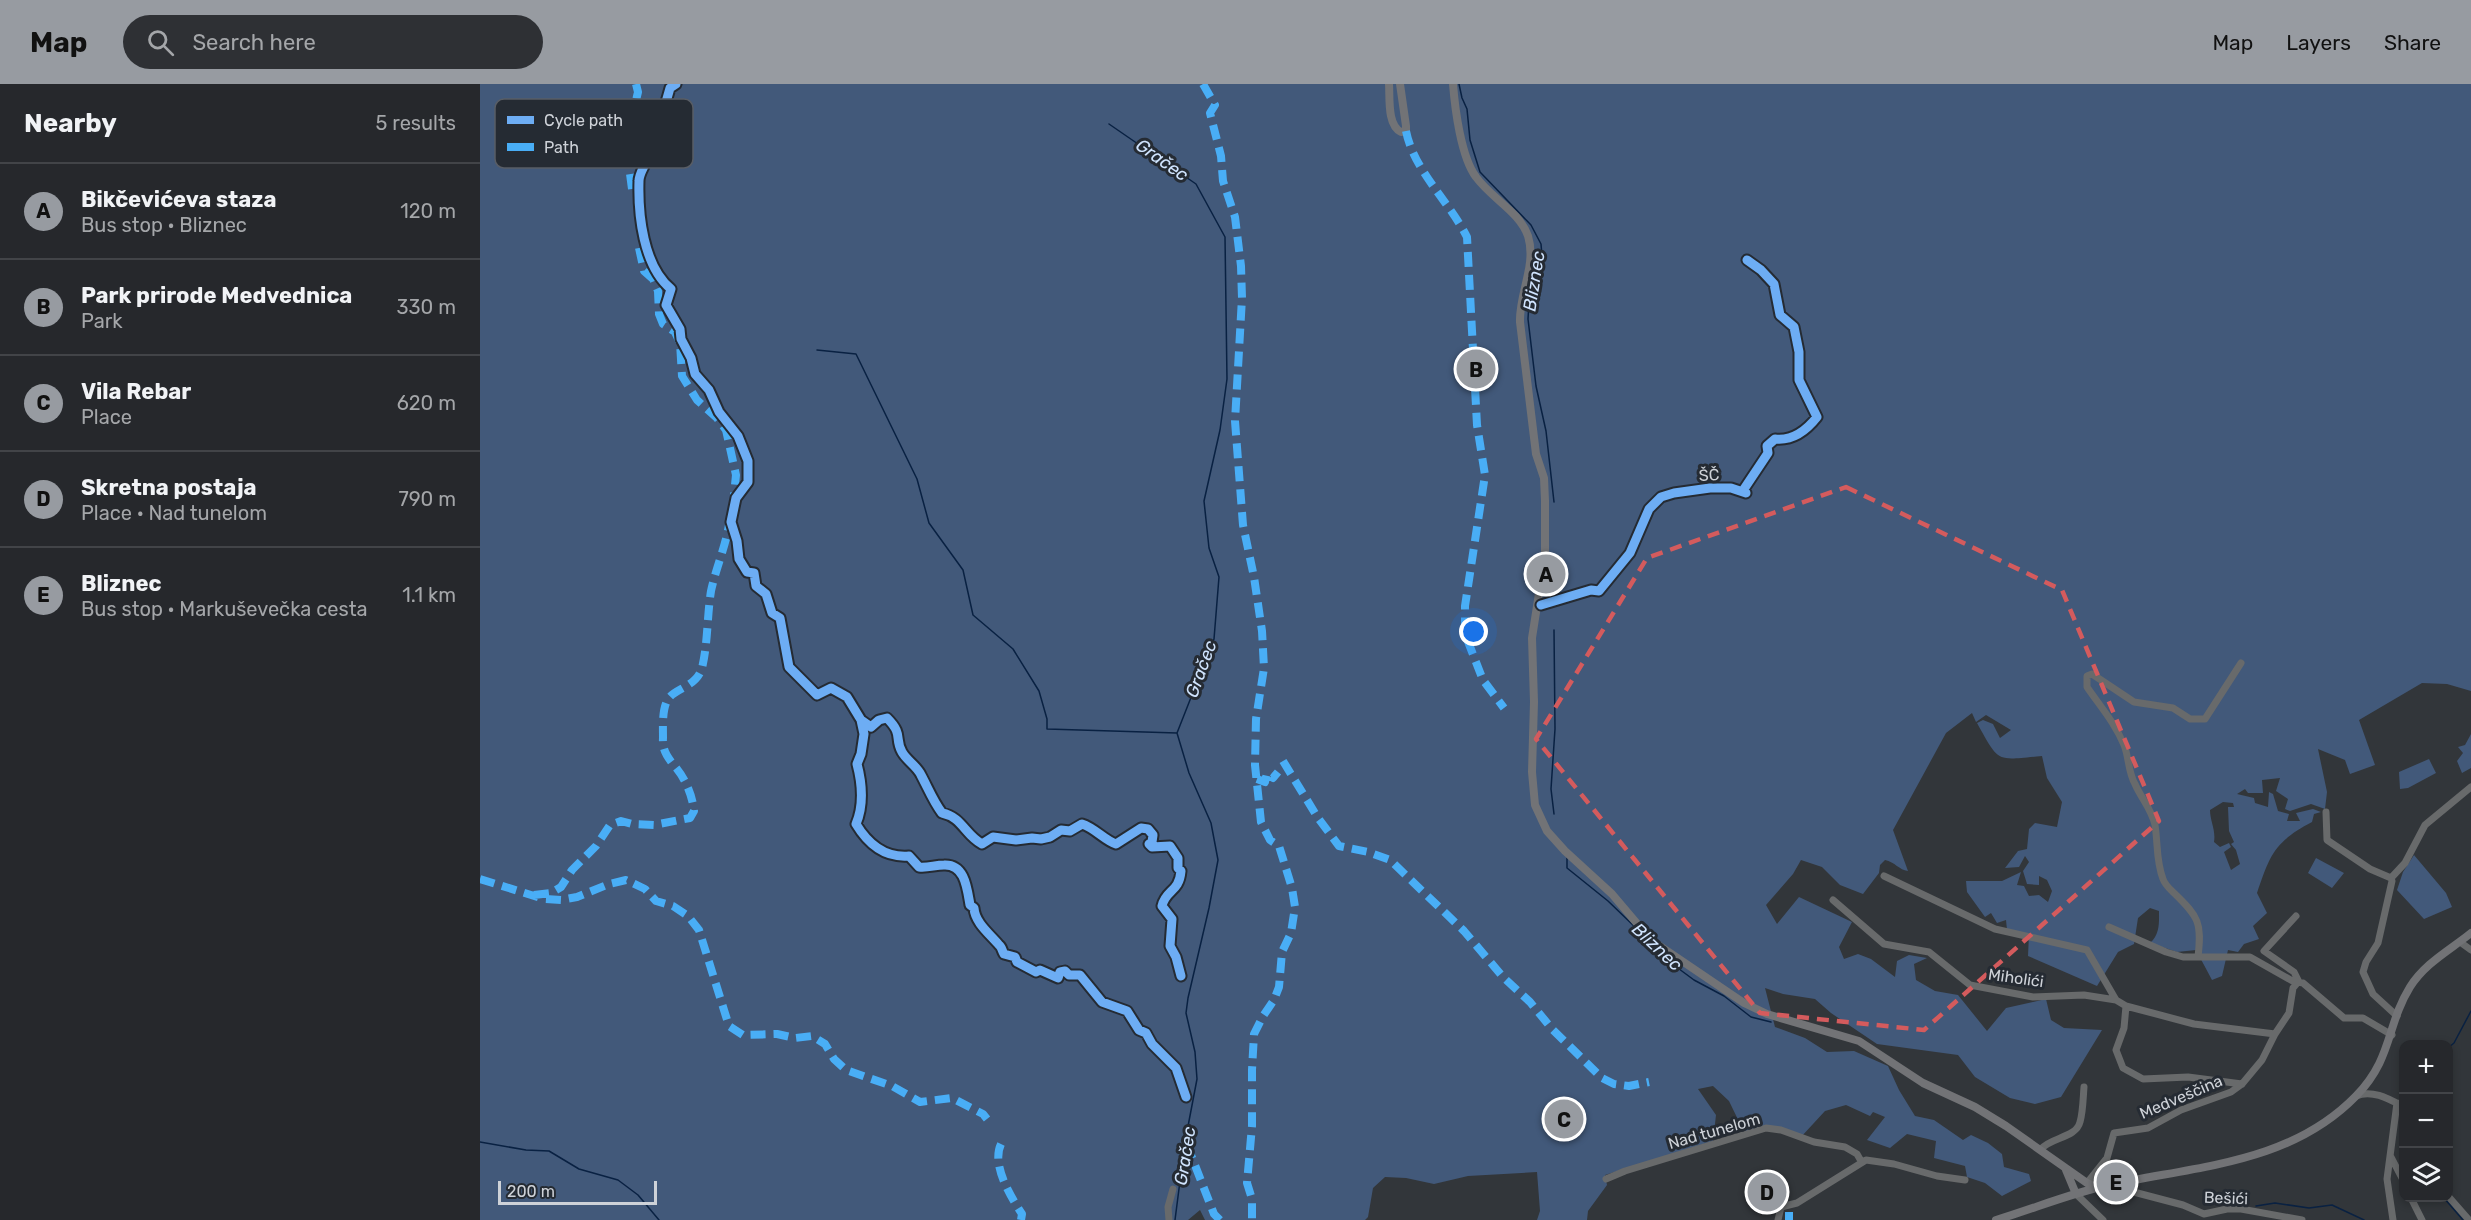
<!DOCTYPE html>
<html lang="en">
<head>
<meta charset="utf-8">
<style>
	:root { --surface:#26282c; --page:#2e3034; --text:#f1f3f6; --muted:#a4a6a9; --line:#424448; --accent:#979ba1 }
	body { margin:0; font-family:Rubik,sans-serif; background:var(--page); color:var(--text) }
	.controls { position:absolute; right:18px; bottom:18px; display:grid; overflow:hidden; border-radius:12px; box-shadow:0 3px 9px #0003 }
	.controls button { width:54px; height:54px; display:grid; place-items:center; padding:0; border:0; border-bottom:2px solid var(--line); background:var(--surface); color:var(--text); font:30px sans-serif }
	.scale { position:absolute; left:18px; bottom:15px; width:159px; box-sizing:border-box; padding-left:6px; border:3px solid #ced2d8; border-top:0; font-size:16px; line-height:21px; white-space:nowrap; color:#ced2d8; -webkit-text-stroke:4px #252b33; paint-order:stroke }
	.you { position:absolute; left:994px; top:548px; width:21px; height:21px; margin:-15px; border:4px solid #fff; border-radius:50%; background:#1a73e8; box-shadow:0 0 0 9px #1a73e833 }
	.badge { display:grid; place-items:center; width:39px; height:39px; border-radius:50%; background:var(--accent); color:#111; font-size:20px; font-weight:700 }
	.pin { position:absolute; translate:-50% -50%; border:3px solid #fff; box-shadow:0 2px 6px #0006 }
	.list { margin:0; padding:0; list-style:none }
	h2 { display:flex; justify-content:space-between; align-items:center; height:78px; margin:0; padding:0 24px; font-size:26px }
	h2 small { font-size:20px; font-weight:400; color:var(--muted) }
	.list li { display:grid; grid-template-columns:39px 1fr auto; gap:18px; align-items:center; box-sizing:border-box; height:96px; padding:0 24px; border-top:2px solid var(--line) }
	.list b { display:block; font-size:22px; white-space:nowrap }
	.list p { margin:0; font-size:20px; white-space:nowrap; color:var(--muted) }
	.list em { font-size:20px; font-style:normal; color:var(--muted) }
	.icon { flex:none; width:33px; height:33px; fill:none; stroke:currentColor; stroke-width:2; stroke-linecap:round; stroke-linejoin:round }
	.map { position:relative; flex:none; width:1991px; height:1136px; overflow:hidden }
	header { display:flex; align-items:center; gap:36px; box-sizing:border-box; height:84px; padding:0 30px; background:var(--accent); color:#111 }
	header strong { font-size:28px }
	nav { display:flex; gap:33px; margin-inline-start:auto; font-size:21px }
	.search { width:420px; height:54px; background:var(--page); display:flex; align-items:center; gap:15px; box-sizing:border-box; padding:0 21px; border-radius:33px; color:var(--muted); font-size:22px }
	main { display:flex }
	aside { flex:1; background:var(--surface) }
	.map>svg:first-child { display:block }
</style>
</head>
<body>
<header>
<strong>Map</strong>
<div class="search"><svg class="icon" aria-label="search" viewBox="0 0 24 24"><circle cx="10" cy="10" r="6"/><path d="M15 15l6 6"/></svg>Search here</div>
<nav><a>Map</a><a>Layers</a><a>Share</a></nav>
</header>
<main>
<aside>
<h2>Nearby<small>5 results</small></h2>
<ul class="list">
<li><span class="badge">A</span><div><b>Bikčevićeva staza</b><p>Bus stop · Bliznec</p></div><em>120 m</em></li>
<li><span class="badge">B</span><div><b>Park prirode Medvednica</b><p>Park</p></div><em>330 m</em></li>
<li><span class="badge">C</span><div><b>Vila Rebar</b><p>Place</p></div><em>620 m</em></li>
<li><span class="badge">D</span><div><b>Skretna postaja</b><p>Place · Nad tunelom</p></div><em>790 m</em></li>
<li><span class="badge">E</span><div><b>Bliznec</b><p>Bus stop · Markuševečka cesta</p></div><em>1.1 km</em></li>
</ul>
</aside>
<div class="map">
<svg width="1991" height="1136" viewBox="0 0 1991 1136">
	<rect width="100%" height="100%" fill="#32363a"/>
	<!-- green -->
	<path fill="#42597a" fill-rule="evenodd" d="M 0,0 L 1991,0 L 1991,607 L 1967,600 L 1942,599 L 1879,636 L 1895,681 L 1870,690 L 1865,676 L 1838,665 L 1847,708 L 1845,725 L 1831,720 L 1810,727 L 1805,725 L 1808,715 L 1796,707 L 1800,694 L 1782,696 L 1783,709 L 1768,709 L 1765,705 L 1757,710 L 1774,714 L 1775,719 L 1788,723 L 1789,708 L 1793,710 L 1798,727 L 1809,730 L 1807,737 L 1820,737 L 1816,729 L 1833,725 L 1841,728 L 1834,730 L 1832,738 C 1794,758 1790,771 1777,809 L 1787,829 L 1773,842 L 1779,855 L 1764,860 L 1758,868 L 1748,866 L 1742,892 L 1732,896 L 1716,866 L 1697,868 L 1670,859 C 1680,850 1679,839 1679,827 L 1670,824 L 1658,834 L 1654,860 L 1638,868 L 1617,902 L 1548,872 L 1549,850 L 1527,846 L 1526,836 L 1517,839 L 1511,829 L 1505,833 L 1487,808 L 1486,797 L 1522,797 L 1541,788 L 1537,801 L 1544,802 L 1549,812 L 1559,811 L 1568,818 L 1572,807 L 1567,796 L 1559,792 L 1559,801 L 1547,800 L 1543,787 L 1549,778 L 1545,772 L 1539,783 L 1525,784 L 1538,767 L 1547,765 L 1549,745 L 1555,739 L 1577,743 L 1582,718 L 1567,694 L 1562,672 C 1515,676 1520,680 1497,639 L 1503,636 L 1513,640 L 1520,654 L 1531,646 L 1506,631 L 1496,638 L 1492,629 L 1466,649 L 1413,746 L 1428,787 C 1419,786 1415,778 1405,776 L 1400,781 L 1399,789 L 1383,810 L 1360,801 L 1342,783 L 1321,776 L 1313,790 L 1286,821 L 1297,840 L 1319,813 L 1372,838 L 1359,863 L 1364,875 L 1378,870 L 1391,875 L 1415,893 L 1417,877 L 1429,871 L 1447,874 L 1434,880 L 1436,896 L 1455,907 L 1478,911 L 1507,947 L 1526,924 L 1566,915 L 1571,936 L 1584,944 L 1622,946 L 1581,1013 L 1555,1020 L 1530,1014 L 1495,993 L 1478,971 L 1397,960 L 1351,929 L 1335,915 L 1303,910 L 1285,904 L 1295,943 L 1325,954 L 1347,968 L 1374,967 L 1408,982 L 1419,1006 L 1435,1032 L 1454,1036 L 1483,1056 L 1491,1051 L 1508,1059 L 1522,1070 L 1524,1083 L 1549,1090 L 1551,1097 L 1522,1112 L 1505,1099 L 1487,1093 L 1485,1082 L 1454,1074 L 1456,1057 L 1427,1050 L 1410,1064 L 1387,1056 L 1405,1033 L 1393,1028 L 1390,1032 L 1366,1021 L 1345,1027 L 1321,1053 L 1298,1044 L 1264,1048 L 1249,1017 L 1233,1002 L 1218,1005 L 1236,1031 L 1233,1057 L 1125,1091 L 1127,1101 L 1108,1127 L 1107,1136 L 1057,1136 L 1060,1127 L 1057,1088 L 988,1092 L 954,1100 L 926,1094 L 905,1093 L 893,1104 L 888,1133 L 885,1136 L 725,1136 L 720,1126 L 708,1136 L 0,1136 ZM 1743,718 L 1753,719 L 1754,723 L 1748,723 L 1749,747 L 1754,758 L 1751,760 L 1756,766 L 1760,780 L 1751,786 L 1744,768 L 1751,763 L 1749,759 L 1740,763 L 1734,758 C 1736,746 1730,737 1730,726 Z
		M 1991,650 L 1991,684 L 1982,689 L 1977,677 L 1983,669 L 1978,663 L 1985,661 Z
		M 1949,675 L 1956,689 L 1928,704 L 1920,705 L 1919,688 Z
		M 1934,771 L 1966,809 L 1972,823 L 1944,835 L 1917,806 L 1923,788 Z
		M 1836,774 L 1864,789 L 1852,804 L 1828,789 Z"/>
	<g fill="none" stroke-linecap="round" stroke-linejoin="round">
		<!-- stream -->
		<path stroke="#092142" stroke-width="1.5" d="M 979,0 L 982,14 L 987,25 L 990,56 L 1000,88 L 1051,141 L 1061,160 L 1062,172 L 1049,218 L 1048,235 L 1056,302 L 1066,347 L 1074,418
			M 629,40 L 716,100 L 745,153 L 747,295 L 740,346 L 724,417 L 729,464 L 739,493 L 734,555 L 697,649 L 709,689 L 731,739 L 738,776 L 729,824 L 708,914 L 706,929 L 715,968 L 717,995 L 705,1058 L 695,1136
			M 337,266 L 376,270 L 437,395 L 449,439 L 483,486 L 493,531 L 533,565 L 559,607 L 567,635 L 567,645 L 697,649
			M 1074,546 L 1075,645 L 1071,705 L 1074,730
			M 1087,774 L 1087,784 L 1128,817 L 1155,843
			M 1175,864 L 1191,879 L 1214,896 L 1244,912 L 1271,933 L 1291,938
			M 1968,964 L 1974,959 L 1991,927
			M 0,1058 L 46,1066 L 69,1067 L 99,1085 L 138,1096 L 158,1111 L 179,1136
			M 1964,1114 L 1983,1136
			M 1776,1122 L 1795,1119 L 1829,1124 L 1852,1121 L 1884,1136"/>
		<!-- minor -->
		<path stroke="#686a6b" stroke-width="7" d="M 1846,728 L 1847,756 L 1890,785 L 1911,794
			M 1404,792 L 1515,845 L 1607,866 L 1636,916 L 1646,922 L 1714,940 L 1795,950
			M 1911,794 L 1912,797 L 1898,859 L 1886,878 L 1883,888 L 1893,910 L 1917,932
			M 1911,794 L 1925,779 L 1945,741 L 1991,703
			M 1353,816 L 1404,860 L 1449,868 L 1490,901 L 1553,913 L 1604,911 L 1636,916
			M 1816,832 L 1784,867 L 1814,888 L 1819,898
			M 1629,843 L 1686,868 L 1703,873 L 1770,873 L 1816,899
			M 1980,858 L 1991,866
			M 1718,873 C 1722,839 1719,833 1694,809 C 1690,805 1685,801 1683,795 C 1676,777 1678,760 1675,741 C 1672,726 1661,714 1655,700 C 1648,688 1649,673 1644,661 C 1635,639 1620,622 1607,603 L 1607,592 L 1612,590 L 1654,618 L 1693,624 L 1710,635 L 1725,635 L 1761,579
			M 1646,922 L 1644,944 L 1636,966 L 1643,984 L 1663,995 L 1708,993 L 1762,1000
			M 1876,1012 C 1892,1005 1909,1015 1924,1023
			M 1561,1065 C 1571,1053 1596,1054 1600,1038 C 1603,1028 1603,1015 1604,1003
			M 1911,1073 L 1924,1098
			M 1126,1095 L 1145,1087 L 1286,1044 L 1301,1046 L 1334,1058 L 1365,1063 L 1377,1070 L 1381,1077
			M 1607,1099 L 1627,1074 L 1634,1049 L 1668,1044 L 1701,1026 L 1751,1008 L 1762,1000 L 1782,976 L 1795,950 L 1809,929 L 1813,904 L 1818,898 L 1823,899 L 1864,934 L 1883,934 L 1912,951
			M 1638,1099 L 1646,1106 L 1703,1121 L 1724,1130 L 1747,1125 L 1761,1125 L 1822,1136
			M 1596,1110 L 1623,1136
			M 1968,1112 L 1989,1136
			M 1931,1114 L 1942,1136
			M 689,1136 L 688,1123 L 693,1105
			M 1298,1136 L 1301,1123 L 1317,1119 L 1386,1076 L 1414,1080 L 1457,1092 L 1485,1096
			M 1913,1136 L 1907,1095 L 1917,1019"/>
		<!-- major -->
		<path stroke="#727376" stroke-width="8" d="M 909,0 C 910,14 907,41 921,48 L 926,47 L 926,42 L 920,0
			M 973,0 C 975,25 981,73 996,93 C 1011,114 1040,128 1048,152 C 1057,181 1039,209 1040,238 L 1056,370 L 1064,394 L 1065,417 L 1065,471 L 1052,554 L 1054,618 L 1052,688 L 1055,721 L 1067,747 L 1085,767 L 1132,810 L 1171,856 L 1264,919 L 1287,930 L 1379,957 L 1443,999 L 1495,1023 L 1526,1042 L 1607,1099 L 1618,1104
			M 1586,1086 L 1596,1110
			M 1516,1136 C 1553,1125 1591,1109 1629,1101 C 1716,1082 1810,1080 1876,1012 C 1913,974 1906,942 1930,903 C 1945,879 1970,866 1991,849"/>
		<!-- quiet -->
		<path stroke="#49aef6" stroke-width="8" stroke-dasharray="15 8" stroke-linecap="butt" d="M 723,0 L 735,21 L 730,29 L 741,72 L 743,97 L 755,133 L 761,182 L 762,214 L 755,337 L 763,441 L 774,493 L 782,547 L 784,584 L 776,635 L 775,681 L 781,738 L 790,756 L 799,762 L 812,804 L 815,823 L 811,849 L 802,868 L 799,903 L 794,916 L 783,932 L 774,950 L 772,986 L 772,1042 L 767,1099 L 772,1115 L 772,1136
			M 926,47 C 934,87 969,117 987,153 L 997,341 L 1005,391 L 985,522 L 985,550 L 1003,596 L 1024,624
			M 152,105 L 146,59 L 158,8 L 156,0
			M 159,164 L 164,187 L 173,195 L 178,207 L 179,230 L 183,240 L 195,248 L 200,259 L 202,292 L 217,316 L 237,334 L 246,346 L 256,391 L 254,411
			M 803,677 L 838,734 L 859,762 L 888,768 L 910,776 L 984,847 L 1023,893 L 1050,918 L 1072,945 L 1122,994 L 1134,1000 L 1149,1002 L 1169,998
			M 777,695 L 785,698 L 787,689 L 793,694 L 798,688
			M 0,795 L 64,815 L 81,816 L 97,813 L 129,800 L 146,796 L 165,805 L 176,817 L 193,822 L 208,832 L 219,846 L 249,942 L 263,951 L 297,950 L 315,954 L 332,952 L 345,960 L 354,975 L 366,986 L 412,1002 L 440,1018 L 472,1014 L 503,1030 L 507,1035
			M 54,811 L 71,809 L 81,803 L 92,786 L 116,762 L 130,741 L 141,737 L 152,740 L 174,741 L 210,734 L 214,727 C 213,714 206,696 197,685 C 189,675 182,668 183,654 C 183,643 182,627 187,617 C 193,604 216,604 222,584 C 228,559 227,532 231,507 C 236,484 245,464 249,441
			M 521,1060 C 511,1081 531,1113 542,1130 L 541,1136
			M 700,1068 L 711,1071 L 734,1130 L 740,1136
			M 1309,1136 L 1309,1128"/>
		<defs>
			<path id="cycleway" d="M 196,0 L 190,4 L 186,18 L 175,26 C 177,38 167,50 166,62 C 166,65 168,68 168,71 C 167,80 159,88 159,97 C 158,130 163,182 191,205 L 186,221 L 200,245 L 201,255 L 211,274 L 215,290 L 229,306 L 239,328 L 258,352 L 268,377 L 268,398 L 256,414 L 251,438 L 257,457 L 259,475 L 267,488 L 274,489 L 276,502 L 286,510 L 292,529 L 300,534 L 309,583 L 337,611 L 351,604 L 367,613 L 381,636 L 384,650 L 381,670 L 377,680 C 382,699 384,721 376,740 C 388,760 405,774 429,772 L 439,783 C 448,784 455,781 464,781 C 485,780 487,804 490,821 L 494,824 C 495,839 510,850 519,861 C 522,863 522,867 524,870 L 535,873 L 537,878 L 556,888 L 560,886 L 578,894 L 580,888 L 585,887 L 589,891 L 600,891 L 622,918 L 647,927 L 659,946 L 666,949 L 672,960 L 696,984 L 706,1013
				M 1061,521 L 1111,506 L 1119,507 L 1150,469 L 1169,425 L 1181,413 L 1194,409 L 1230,404 L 1251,404 L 1266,409 L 1264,405 L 1288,369 L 1287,362 L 1295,355 C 1313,357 1326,347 1337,333 L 1319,296 L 1319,268 L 1314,243 L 1300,231 L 1294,200 L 1281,186 L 1267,176
				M 381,636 L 391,643 L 399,636 L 407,634 C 424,651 414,654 422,668 C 427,677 437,682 441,691 C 448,704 453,717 462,729 C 482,733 485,751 502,760 L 513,753 L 536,756 L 552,754 L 561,755 L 570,753 L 581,746 L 590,747 L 602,740 C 615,744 624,756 636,760 L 661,744 L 668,745 L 673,751 L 672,758 L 669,760 L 672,763 L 690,762 L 698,774 L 698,784 L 701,787 C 699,809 686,805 682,822 L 692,835 L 690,862 L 696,873 L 701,892"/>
		</defs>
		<!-- cycleway casing -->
		<use href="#cycleway" stroke="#252b33" stroke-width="13"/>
		<!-- cycleway -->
		<use href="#cycleway" stroke="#6dadf4" stroke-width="9"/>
	</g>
	<!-- marked area -->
	<path fill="none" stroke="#d45b5d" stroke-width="4.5" stroke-dasharray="12 8" stroke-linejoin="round" d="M 1366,403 L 1582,506 L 1679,737 L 1444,946 L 1280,929 L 1056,655 L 1167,474 Z"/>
	<g text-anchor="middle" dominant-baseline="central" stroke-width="6" stroke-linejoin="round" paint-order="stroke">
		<!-- street labels -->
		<g font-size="16" fill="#ced2d8" stroke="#252b33">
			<text transform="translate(1229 391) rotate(-3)">ŠČ</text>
			<text transform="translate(1536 894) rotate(8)">Miholići</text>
			<text transform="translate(1701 1013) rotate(-23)">Medveščina</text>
			<text transform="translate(1234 1047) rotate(-16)">Nad tunelom</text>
			<text transform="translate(1746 1114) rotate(2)">Bešići</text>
		</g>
		<!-- water labels -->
		<g font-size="18" font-style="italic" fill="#d0e4fe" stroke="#252b33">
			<text transform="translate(682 76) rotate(35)">Gračec</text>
			<text transform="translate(1054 197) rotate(-81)">Bliznec</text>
			<text transform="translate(721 585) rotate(-70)">Gračec</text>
			<text transform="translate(1177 863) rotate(43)">Bliznec</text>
			<text transform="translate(705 1072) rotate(-81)">Gračec</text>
		</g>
	</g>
	<!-- legend -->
	<rect x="15" y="15" width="198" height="69" rx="9" fill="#252b33" stroke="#585d65" stroke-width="1.5"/>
	<rect x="27" y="32" width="27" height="8" fill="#6dadf4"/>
	<rect x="27" y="59" width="27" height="8" fill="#49aef6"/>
	<g font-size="16" fill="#ced2d8">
		<text x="64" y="42">Cycle path</text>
		<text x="64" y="69">Path</text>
	</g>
</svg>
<div class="controls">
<button>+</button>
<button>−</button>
<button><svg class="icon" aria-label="layers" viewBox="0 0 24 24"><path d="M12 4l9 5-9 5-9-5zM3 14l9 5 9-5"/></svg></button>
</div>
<div class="scale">200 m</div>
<div class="you"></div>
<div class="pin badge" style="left:1066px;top:490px">A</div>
<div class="pin badge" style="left:996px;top:285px">B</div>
<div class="pin badge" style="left:1084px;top:1035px">C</div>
<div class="pin badge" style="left:1287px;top:1108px">D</div>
<div class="pin badge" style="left:1636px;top:1098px">E</div>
</div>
</main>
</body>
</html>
